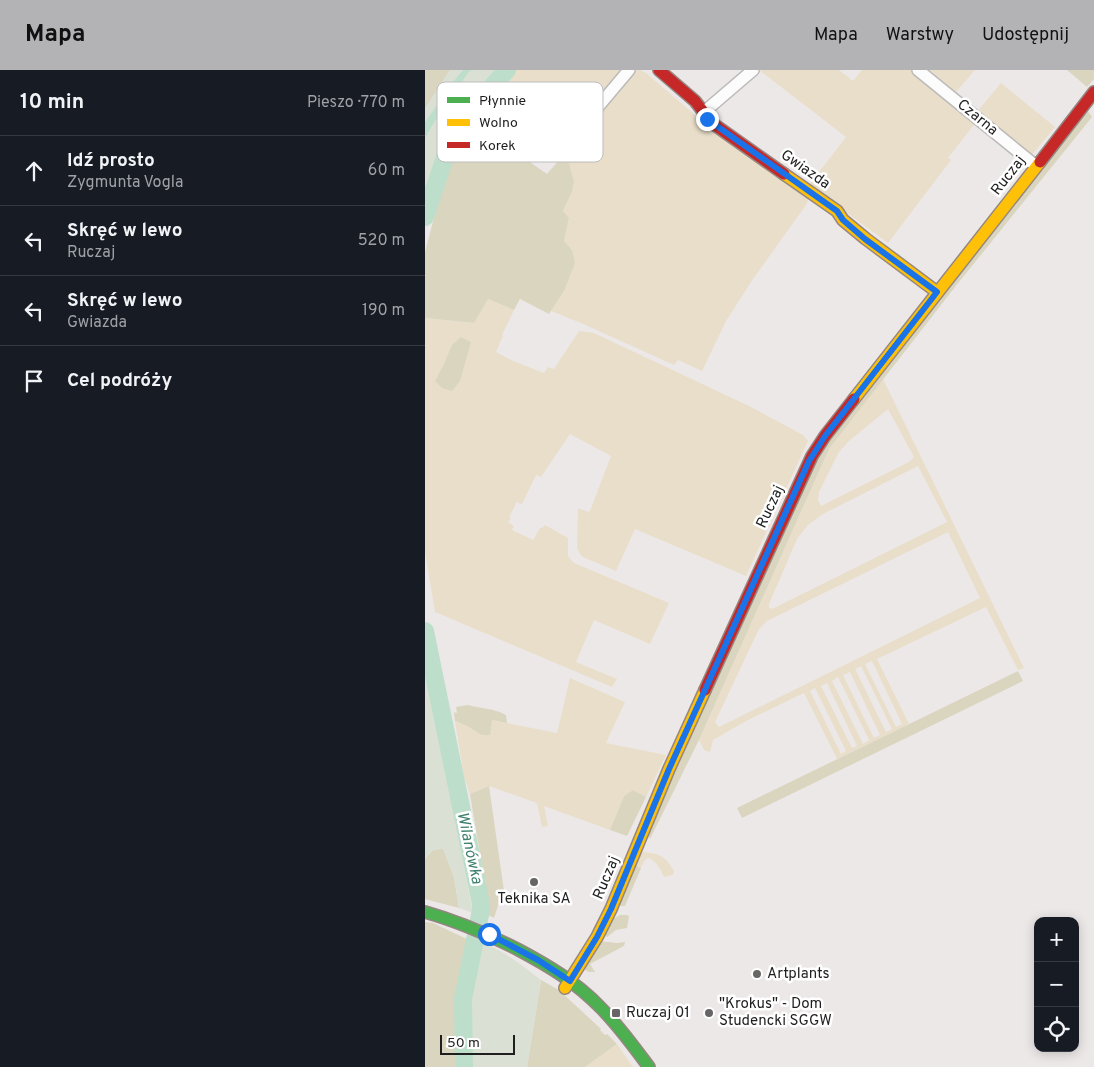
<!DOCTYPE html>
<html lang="pl">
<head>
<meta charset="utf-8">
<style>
	:root { --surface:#171b24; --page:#20242c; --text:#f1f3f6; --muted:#9ea1a6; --line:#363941; --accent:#b3b3b5 }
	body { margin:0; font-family:Overpass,sans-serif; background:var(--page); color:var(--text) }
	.controls { position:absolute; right:15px; bottom:15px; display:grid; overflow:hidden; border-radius:10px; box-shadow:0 2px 12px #0003 }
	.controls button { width:45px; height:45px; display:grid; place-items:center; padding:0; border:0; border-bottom:1px solid var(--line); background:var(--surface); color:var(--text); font:25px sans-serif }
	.scale { position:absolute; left:15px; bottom:12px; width:75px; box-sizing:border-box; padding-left:5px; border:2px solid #1f1f1f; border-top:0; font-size:14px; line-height:18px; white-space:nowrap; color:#1f1f1f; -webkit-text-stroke:4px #fff; paint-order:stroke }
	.stop { position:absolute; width:15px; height:15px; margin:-11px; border:4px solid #1a73e8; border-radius:50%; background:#fff }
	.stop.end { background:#1a73e8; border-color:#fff; box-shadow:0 1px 5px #0008 }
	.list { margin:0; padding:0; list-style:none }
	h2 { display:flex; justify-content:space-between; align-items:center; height:65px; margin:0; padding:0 20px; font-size:21px }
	h2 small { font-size:16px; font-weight:400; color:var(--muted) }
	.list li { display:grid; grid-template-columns:32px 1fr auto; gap:15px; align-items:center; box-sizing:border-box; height:70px; padding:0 20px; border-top:1px solid var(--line) }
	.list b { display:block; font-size:19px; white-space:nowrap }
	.list p { margin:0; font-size:16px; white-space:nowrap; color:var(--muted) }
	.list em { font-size:16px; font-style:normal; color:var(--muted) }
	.icon { flex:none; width:28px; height:28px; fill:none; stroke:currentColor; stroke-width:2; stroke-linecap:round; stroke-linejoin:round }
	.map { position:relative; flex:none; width:669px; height:997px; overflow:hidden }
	header { display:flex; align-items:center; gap:30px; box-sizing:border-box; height:70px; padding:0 25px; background:var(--accent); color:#111 }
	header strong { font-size:24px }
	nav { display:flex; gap:28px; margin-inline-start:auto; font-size:18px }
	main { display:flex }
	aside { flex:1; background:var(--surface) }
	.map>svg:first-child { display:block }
</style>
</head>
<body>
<header>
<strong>Mapa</strong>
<nav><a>Mapa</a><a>Warstwy</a><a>Udostępnij</a></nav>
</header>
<main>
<aside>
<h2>10 min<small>Pieszo · 770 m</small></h2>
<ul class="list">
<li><svg class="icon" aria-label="ahead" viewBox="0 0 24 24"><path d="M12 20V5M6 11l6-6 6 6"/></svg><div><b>Idź prosto</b><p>Zygmunta Vogla</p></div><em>60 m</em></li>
<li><svg class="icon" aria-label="left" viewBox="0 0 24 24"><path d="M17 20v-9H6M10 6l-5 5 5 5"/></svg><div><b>Skręć w lewo</b><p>Ruczaj</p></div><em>520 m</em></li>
<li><svg class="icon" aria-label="left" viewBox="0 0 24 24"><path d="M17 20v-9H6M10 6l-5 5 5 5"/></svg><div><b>Skręć w lewo</b><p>Gwiazda</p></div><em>190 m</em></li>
<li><svg class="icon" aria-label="arrive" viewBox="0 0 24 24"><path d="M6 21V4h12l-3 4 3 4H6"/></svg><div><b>Cel podróży</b></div></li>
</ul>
</aside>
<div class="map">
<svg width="669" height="997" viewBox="0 0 669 997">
	<rect width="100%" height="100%" fill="#ede8e8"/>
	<!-- grass -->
	<path fill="#e9dec9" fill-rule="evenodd" d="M 90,0 L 200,0 L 136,73 L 65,24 Z
		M 215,0 L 221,3 L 277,51 L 385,126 L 381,135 L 328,209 L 301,251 L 277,301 L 253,290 L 249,295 L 156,253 L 126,241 L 139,221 L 147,180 L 139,171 L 144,148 L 138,142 L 147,122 L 149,111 L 141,82 L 207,1 Z
		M 334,0 L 414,0 L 428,11 L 437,0 L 488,0 L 551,52 L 523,88 L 526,90 L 463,173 L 384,115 L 421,67 Z
		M 504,0 L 550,0 L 531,22 Z
		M 576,13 L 630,57 L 605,87 L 551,43 Z
		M 63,229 L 89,240 L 77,265 L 78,266 L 71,282 L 88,291 L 119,303 L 123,297 L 129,299 L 154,261 L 169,263 L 326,337 L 378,365 L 383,371 L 321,506 L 210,459 L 191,501 L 158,487 L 155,484 L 152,478 L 153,439 L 155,439 L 164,442 L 165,441 L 186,386 L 145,364 L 116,407 L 111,405 L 97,434 L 91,432 L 89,438 L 84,447 L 86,448 L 83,452 L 89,456 L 87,460 L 108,470 L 115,458 L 117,458 L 120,455 L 143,468 L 143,486 L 149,493 L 244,533 L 225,574 L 169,550 L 151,592 L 192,609 L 187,617 L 10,542 L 0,482 L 0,248 L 48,253 ZM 36,267 L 46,272 L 10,311 Z
		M 458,309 L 599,598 L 593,600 L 561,537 L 452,589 L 484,654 L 412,689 L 379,623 L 321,651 L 288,670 L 285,682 L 279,680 L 274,670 L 404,379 ZM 463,339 L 489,387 L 484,392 L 396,436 L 393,430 L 394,422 L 414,382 L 424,371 ZM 493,396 L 522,452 L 347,539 L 344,537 L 344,534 L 372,469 L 383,455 L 398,444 ZM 523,462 L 555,528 L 294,657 L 290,652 L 334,559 L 342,551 ZM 447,591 L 477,654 L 471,657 L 440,594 ZM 436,596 L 467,659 L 461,662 L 430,599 ZM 425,602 L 455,665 L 449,668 L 418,605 ZM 413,607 L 444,670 L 438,674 L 407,611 ZM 402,613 L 432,676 L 427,678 L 396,616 ZM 390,618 L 421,681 L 416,684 L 385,621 Z
		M 145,608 L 200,632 L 181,673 L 241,685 L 221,727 L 208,720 L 199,726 L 185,760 L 119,736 L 123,756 L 117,757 L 112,733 L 64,716 L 45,724 L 39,707 L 30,651 L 44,657 L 52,663 L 67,650 L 132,663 Z
		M 218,782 C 236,784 240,786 249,801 L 248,805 L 239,807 C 235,799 232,791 223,788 L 219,791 L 216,798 L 209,795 L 214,784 Z
		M 192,974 L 208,997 L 160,997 Z"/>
	<!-- forest -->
	<path fill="#dad5bf" d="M 0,0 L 25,0 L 0,39 Z
		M 642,0 L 669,0 L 669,9 L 662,17 Z
		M 65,24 L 80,34 L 67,66 L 122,104 L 141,82 L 149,111 L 147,122 L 138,141 L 144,148 L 139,171 L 147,180 L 150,193 L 139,221 L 124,244 L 95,229 L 89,240 L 63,229 L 49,253 L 0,248 L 0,182 L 15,125 L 40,54 Z
		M 663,41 L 667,47 L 530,217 L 404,379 L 274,670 L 225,769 L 223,764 L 387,394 Z
		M 36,267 L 46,272 L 35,311 L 27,321 L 17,318 L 10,311 L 19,294 L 27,275 Z
		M 593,601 L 598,611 L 317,748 L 312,738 Z
		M 43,635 C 57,639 68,638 81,645 L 82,653 L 67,650 L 65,665 C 53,666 51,661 42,656 C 38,654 34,653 30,651 L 29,642 L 32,643 L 31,637 Z
		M 64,716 L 80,828 L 78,831 L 74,832 L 69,848 L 61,844 L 58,803 L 45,724 Z
		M 208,720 L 221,727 L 202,766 L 185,760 L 199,726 Z
		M 18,778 L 29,807 L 34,838 L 0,829 L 0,789 L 8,780 Z
		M 209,795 L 216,798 L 200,836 L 196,836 L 193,834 Z
		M 195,845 L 203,845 L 204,847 L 202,858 L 191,860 L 182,867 L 179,865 L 188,849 Z
		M 0,852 L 8,853 L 44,870 L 34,935 L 36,997 L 0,997 Z
		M 174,871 L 192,873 L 200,872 L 199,876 L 165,894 L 170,902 L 164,902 L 158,899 Z
		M 116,910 L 134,920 L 176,959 L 175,960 L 180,965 L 182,964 L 192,974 L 160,997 L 102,997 Z"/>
	<!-- wetland -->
	<path fill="#dae1d4" d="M 25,0 L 38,0 L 31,8 L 0,52 L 0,39 Z
		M 47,0 L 72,0 L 30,46 L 0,133 L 0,68 L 10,51 L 43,3 Z
		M 0,592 L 48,843 L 34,838 L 29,807 L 18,779 L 8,780 L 0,789 Z
		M 58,873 C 81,882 97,895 116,910 L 102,997 L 46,997 L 44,933 Z"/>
	<!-- water -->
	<path fill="#bddeca" d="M 38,0 L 47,0 L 43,3 L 10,51 L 0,68 L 0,52 L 31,8 Z"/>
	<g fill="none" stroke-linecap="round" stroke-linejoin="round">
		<!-- river -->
		<path stroke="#bddeca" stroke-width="18" d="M 0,147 L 25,72 L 37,49 L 82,0
			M 0,561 L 56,834 L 56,840 L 38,929 L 39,997"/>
		<defs>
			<path id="street" d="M 493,0 L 611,96
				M 279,42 L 328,0
				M 140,76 L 204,0"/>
			<path id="fast" d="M 0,842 C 32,851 62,864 92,879 C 124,896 151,912 176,938 C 194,956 209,977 224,997"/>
			<path id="slow" d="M 359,104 L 412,141 L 418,150 L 441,169 L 512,222
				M 429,329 L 615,92
				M 140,918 L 172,867 L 186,839 L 244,699 L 280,620"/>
			<path id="jam" d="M 234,0 L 270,31 L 287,53 L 359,104
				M 615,92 L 669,22
				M 280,620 L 387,386 L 400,366 L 429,329"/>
		</defs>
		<!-- street casing -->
		<use href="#street" stroke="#bcb9b9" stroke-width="14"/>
		<!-- fast casing -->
		<use href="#fast" stroke="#968681" stroke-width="14"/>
		<!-- slow casing -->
		<use href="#slow" stroke="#968681" stroke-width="14"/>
		<!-- jam casing -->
		<use href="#jam" stroke="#968681" stroke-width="14"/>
		<!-- street -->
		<use href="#street" stroke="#fcfcfc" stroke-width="11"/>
		<!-- fast -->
		<use href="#fast" stroke="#4caf50" stroke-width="11"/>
		<!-- slow -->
		<use href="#slow" stroke="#ffc107" stroke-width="11"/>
		<!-- jam -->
		<use href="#jam" stroke="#c62828" stroke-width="11"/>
	</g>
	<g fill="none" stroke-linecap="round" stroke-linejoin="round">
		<!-- route -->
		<path stroke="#1a73e8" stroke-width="6" d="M 64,864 L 113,890 L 145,911 L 172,867 L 186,839 L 244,699 L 384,391 L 400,366 L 512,222 L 440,169 L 418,150 L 412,141 L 282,49"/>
	</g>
	<!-- markers -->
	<g fill="#676565" stroke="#fff" stroke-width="2">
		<circle cx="109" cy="812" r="5"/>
		<circle cx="332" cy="904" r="5"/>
		<rect x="186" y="938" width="10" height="10" rx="2.5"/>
		<circle cx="284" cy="943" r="5"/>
	</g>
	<g text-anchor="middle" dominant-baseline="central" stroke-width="5" stroke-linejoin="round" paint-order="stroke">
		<!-- street labels -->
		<g font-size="15" fill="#1f1f1f" stroke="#fff">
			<text transform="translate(552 48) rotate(39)">Czarna</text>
			<text transform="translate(380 100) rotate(35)">Gwiazda</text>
			<text transform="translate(584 106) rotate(-52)">Ruczaj</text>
			<text transform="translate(346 437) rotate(-65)">Ruczaj</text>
			<text transform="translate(182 808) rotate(-67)">Ruczaj</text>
		</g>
		<!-- poi labels -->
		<g font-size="15" fill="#1f1f1f" stroke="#fff" text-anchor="start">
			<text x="109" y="829" text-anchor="middle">Teknika SA</text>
			<text x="342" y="904">Artplants</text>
			<text x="294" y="934">"Krokus" - Dom<tspan x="294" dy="17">Studencki SGGW</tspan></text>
			<text x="201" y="943">Ruczaj 01</text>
		</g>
		<!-- water labels -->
		<g font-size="16" font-style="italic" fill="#41826e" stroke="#fff">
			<text transform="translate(44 778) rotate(78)">Wilanówka</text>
		</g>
	</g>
	<!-- legend -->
	<rect x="12" y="12" width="166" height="80" rx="8" fill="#fff" stroke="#bcbcbc" stroke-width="1"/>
	<rect x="22" y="27" width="23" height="6" fill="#4caf50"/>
	<rect x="22" y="49" width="23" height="7" fill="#ffc107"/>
	<rect x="22" y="72" width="23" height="6" fill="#c62828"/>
	<g font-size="14" fill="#1f1f1f">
		<text x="54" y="35">Płynnie</text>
		<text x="54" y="57">Wolno</text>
		<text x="54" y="80">Korek</text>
	</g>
</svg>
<div class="controls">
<button>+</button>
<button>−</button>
<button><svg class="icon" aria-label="locate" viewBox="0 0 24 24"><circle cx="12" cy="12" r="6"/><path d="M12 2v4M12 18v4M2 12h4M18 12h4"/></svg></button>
</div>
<div class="scale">50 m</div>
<div class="stop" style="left:64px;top:864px"></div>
<div class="stop end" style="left:282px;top:49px"></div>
</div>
</main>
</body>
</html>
